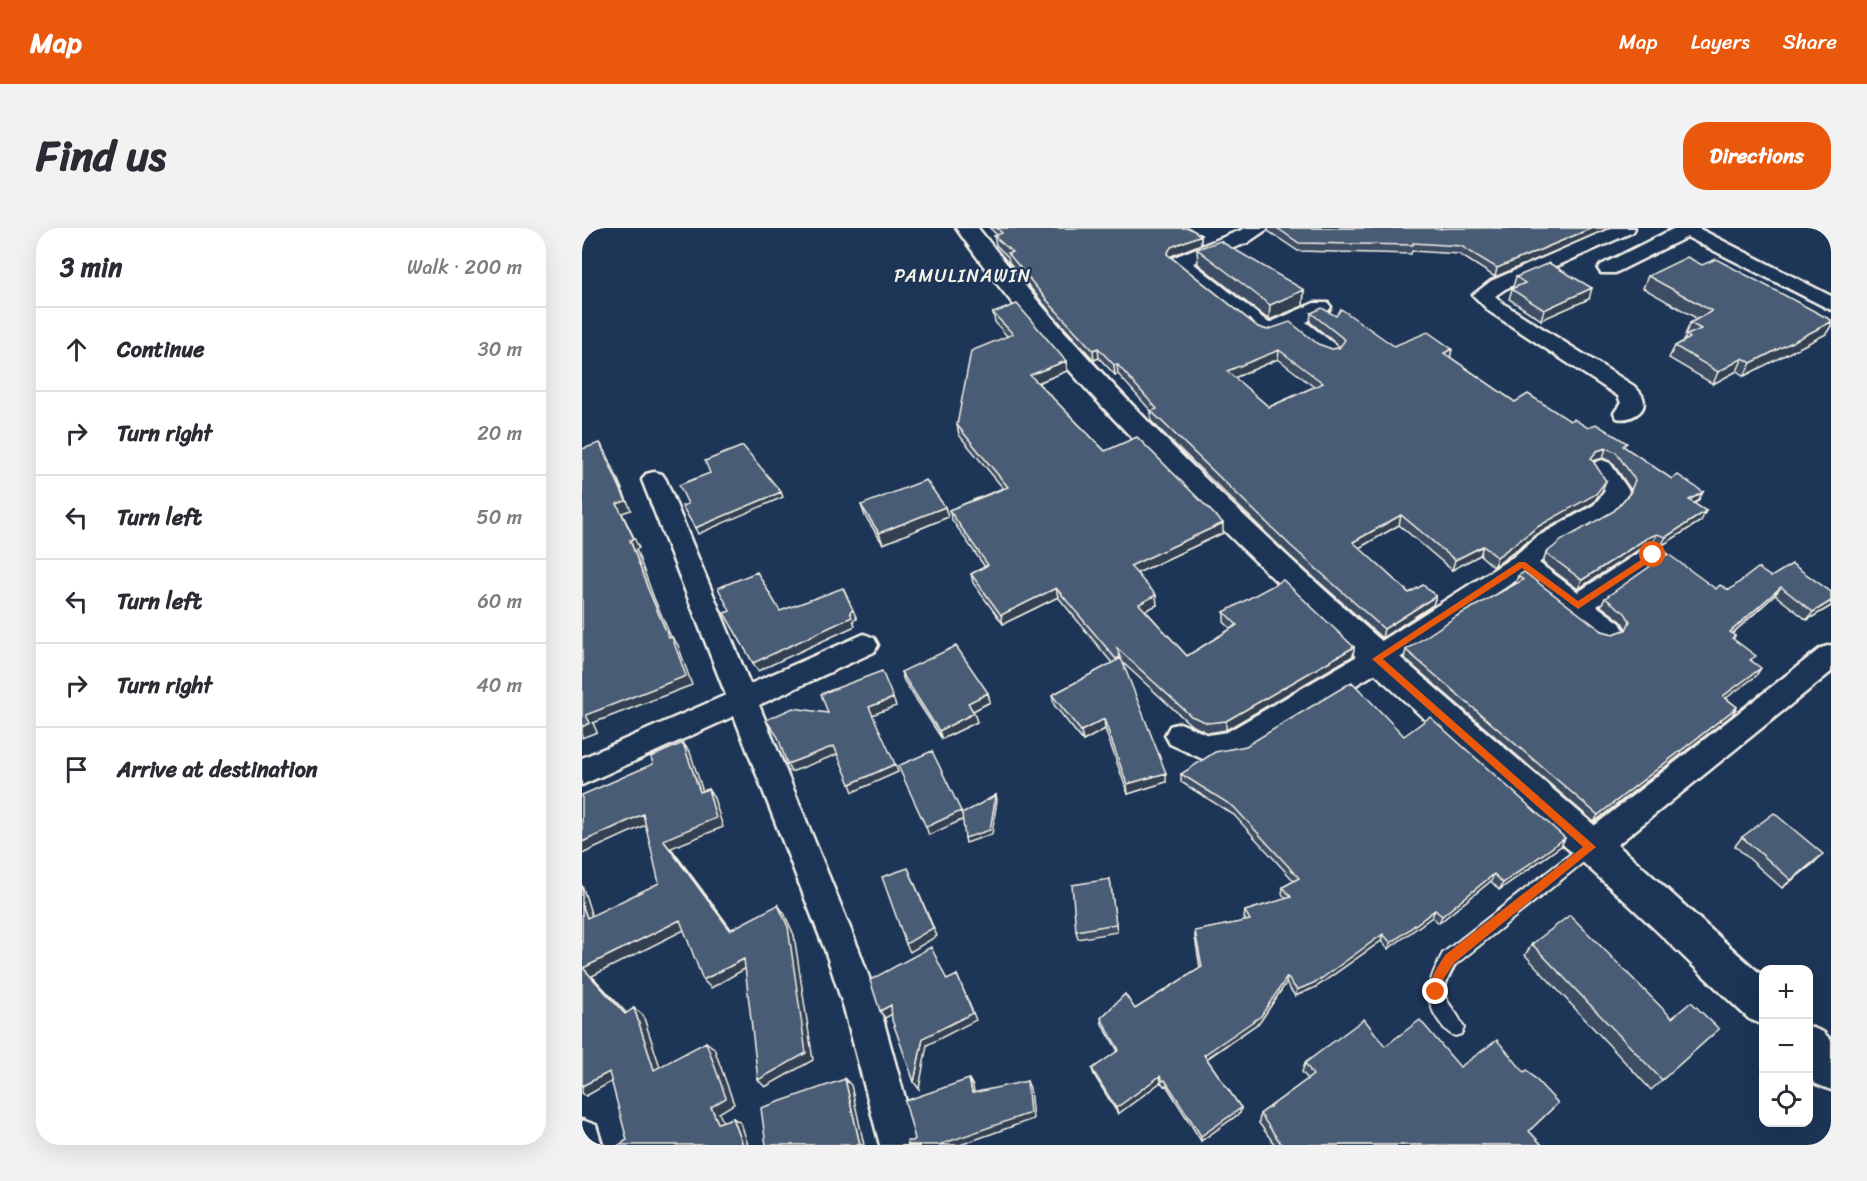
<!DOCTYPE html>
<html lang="en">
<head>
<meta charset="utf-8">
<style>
	:root { --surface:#fff; --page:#f2f2f3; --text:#2b2b33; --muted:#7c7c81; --line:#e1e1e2; --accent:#ea580c }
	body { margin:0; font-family:Sriracha,sans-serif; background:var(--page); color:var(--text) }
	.controls { position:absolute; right:18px; bottom:18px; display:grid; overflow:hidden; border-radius:12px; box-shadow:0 6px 24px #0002 }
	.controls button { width:54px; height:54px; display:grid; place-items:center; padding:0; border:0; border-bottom:2px solid var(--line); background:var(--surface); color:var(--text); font:30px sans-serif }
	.stop { position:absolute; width:18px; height:18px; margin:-14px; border:4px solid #ea580c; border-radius:50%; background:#fff }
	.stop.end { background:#ea580c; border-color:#fff; box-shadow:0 2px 6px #0008 }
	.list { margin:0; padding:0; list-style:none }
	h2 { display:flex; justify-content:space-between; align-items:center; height:78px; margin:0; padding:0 24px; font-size:26px }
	h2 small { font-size:20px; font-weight:400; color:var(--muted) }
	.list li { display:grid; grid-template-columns:39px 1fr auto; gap:18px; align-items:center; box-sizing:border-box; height:84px; padding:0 24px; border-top:2px solid var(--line) }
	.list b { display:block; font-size:22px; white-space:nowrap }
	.list em { font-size:20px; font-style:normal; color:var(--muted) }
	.icon { flex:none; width:33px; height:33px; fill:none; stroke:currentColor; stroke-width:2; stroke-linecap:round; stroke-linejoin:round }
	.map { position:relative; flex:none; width:1249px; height:917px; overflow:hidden; border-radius:24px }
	header { display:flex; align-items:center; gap:36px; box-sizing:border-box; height:84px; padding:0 30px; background:var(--accent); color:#fff }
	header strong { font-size:28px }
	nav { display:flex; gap:33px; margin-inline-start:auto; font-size:21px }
	.intro { display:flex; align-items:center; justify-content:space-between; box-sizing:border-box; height:144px; padding:0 36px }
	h1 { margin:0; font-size:42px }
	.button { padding:15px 27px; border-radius:24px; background:var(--accent); color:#fff; font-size:21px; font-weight:700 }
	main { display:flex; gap:36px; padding:0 36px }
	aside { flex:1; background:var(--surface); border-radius:24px; box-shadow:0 6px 24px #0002 }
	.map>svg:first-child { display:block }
</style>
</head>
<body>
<header>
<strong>Map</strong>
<nav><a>Map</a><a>Layers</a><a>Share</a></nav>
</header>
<div class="intro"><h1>Find us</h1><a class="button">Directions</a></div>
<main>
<aside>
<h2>3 min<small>Walk · 200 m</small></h2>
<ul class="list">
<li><svg class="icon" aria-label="ahead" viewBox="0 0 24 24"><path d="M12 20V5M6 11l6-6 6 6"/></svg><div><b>Continue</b></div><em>30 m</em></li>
<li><svg class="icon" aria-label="right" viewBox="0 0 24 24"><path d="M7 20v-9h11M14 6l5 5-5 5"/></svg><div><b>Turn right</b></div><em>20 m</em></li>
<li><svg class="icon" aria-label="left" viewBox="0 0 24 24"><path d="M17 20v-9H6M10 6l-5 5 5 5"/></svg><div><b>Turn left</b></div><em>50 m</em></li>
<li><svg class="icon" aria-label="left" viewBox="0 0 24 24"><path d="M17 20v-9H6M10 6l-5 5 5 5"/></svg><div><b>Turn left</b></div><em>60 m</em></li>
<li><svg class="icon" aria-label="right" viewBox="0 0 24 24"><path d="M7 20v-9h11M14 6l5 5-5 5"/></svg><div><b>Turn right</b></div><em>40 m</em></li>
<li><svg class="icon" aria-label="arrive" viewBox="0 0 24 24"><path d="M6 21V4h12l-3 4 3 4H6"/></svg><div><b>Arrive at destination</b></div></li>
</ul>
</aside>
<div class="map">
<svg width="1249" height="917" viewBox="0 0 1249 917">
	<rect width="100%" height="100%" fill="#1d3557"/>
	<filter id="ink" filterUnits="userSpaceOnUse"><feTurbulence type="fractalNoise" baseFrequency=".0167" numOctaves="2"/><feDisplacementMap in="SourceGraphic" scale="12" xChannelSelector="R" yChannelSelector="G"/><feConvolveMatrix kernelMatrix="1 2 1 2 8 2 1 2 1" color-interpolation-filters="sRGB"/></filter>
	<g filter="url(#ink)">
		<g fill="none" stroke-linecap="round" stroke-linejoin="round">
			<defs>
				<path id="lane" d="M 1009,612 L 1014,614 L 1017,619 L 1014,624 L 873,737 C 851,775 869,769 882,800 L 879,806 L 873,808 C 865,805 861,799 856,792 C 840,768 848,749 861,725 L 1004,614 Z"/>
				<path id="street" d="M 664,0 L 687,0 L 665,15 L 611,35 L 687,95 L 732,75 L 746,75 L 749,79 L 746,83 L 724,94 L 756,119 L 760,123 L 756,127 C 738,132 721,112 708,101 L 684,109 L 677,107 L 587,34 L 590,30 Z
					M 1029,0 L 1053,0 L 1051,4 L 923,61 L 913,68 L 922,76 L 1052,158 C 1055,161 1060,166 1061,170 C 1066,185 1046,193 1035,190 L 1032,185 L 1039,175 L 1036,168 L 908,84 L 891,67 L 909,53 Z
					M 1093,0 L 1116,0 L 1249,68 L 1249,82 L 1105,9 L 1033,45 L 1019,45 L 1016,41 L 1019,37 Z
					M 1020,232 L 1028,235 L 1047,263 C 1037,294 1001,304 975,320 C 969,324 963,330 957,335 L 996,364 L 1062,321 L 1071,318 L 1080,321 L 1084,327 L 1080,333 L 1015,378 L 1038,395 L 1042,402 L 1038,409 L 1028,412 L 1018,409 L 939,349 L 804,439 L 662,524 L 623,532 L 588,516 L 583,507 L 588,498 L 598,495 L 626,507 L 645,504 L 784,423 L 931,329 L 955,309 L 1012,277 L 1023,263 L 1008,240 L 1012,235 Z
					M 72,244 L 80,246 L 84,252 L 168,456 L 282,406 L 292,410 L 296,417 L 292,424 L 177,477 L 277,722 L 298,780 L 336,917 L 298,917 L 262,780 L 243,722 L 152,488 L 0,557 L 0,530 L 144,467 L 60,252 L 64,246 Z
					M 1249,417 L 1249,444 L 1020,629 L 1009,633 L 998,629 L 993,619 L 998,609 L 1239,420 Z
					M 0,892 L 14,897 L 20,917 L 0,917 Z"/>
				<path id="secondary" d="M 374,0 L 396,0 C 583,239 820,430 1048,628 C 1093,668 1137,710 1182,749 L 1182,797 L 1167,791 C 1118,745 1070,697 1020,652 C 910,551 799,454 692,351 C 579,242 464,129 374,0 Z
					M 1226,798 L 1241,804 L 1249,812 L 1249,862 L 1234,856 L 1226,849 Z"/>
			</defs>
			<!-- lane casing -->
			<use href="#lane" stroke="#f4f1e8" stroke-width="4"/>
			<!-- street casing -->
			<use href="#street" stroke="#f4f1e8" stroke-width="5"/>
			<!-- secondary casing -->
			<use href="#secondary" stroke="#f4f1e8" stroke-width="5"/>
			<!-- lane -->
			<use href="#lane" fill="#1d3557" fill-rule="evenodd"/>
			<!-- street -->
			<use href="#street" fill="#1d3557" fill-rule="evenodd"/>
			<!-- secondary -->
			<use href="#secondary" fill="#1d3557" fill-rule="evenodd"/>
		</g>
		<!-- wall -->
		<path fill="#3e4e64" stroke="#f4f1e8" stroke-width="1.5" fill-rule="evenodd" d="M 408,0 L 607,0 L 619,7 L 619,16 L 589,28 L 589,29 L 676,99 L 750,121 L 757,120 L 758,119 L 728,94 L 729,85 L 754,88 L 812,118 L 870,121 L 868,129 L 933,174 L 1006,200 L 1044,220 L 1090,251 L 1121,264 L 1116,273 L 1113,275 L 1119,293 L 1079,318 L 1070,316 L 1061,319 L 996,361 L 961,335 L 964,325 L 1032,283 L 1047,266 L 1049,262 L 1030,234 L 1021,230 L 1011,233 L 1020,263 L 1011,275 L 954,307 L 912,339 L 898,327 L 870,342 L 817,297 L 777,320 L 827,365 L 854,368 L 851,377 L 800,410 L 708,328 L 569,193 L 569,183 L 536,146 L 533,147 L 517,130 L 512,132 L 470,86 L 427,34 L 426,29 L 414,17 L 412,8 L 415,7 ZM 696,131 L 732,159 L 687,179 L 652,150 Z
			M 686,0 L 852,0 L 853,1 L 1027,0 L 913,49 L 877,26 L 830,23 L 829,26 L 716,23 L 686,3 Z
			M 615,21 L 722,62 L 721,78 L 687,92 L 616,36 Z
			M 1120,37 L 1249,92 L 1249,98 L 1244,106 L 1162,148 L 1155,143 L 1131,156 L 1087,130 L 1093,118 L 1102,113 L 1104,108 L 1103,107 L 1108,95 L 1116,91 L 1061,60 L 1066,48 Z
			M 934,49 L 1007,71 L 959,92 L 927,71 Z
			M 411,85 L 484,133 L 485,143 L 456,155 L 523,223 L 641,305 L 555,345 L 575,377 L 563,382 L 605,428 L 649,401 L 642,394 L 642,384 L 772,419 L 771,428 L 644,502 L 626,505 L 609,497 L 540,434 L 584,554 L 546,566 L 523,501 L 501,513 L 472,477 L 470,467 L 530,435 L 476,369 L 421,396 L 391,355 L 389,346 L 403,339 L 370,292 L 367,282 L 421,260 L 377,207 L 375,197 L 425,108 L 413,94 Z
			M 279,277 L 363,279 L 366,289 L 301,316 L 283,288 Z
			M 936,348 L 1020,403 L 1031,406 L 1043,402 L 1044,401 L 1039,393 L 1019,378 L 1023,370 L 1134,361 L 1147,362 L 1189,349 L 1249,364 L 1249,378 L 1225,392 L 1193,367 L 1150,406 L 1153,408 L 1151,411 L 1171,434 L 1174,448 L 1144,470 L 1155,479 L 1150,487 L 1012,594 L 822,430 L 824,422 L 933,356 Z
			M 319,444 L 406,465 L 408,474 L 391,483 L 395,494 L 360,511 L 322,453 Z
			M 822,508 L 983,610 L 979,618 L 917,662 L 909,653 L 857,695 L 850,689 L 806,721 L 799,713 L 734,759 L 713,768 L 704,755 L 678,794 L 625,831 L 659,880 L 658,885 L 619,913 L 584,857 L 582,858 L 579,854 L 536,886 L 512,847 L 510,841 L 536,823 L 520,796 L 519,790 L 553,781 L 618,740 L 613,709 L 613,703 L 664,693 L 662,690 L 663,683 L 704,671 L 700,666 L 701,659 L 712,653 L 652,587 L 599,554 L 599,546 Z
			M 1160,609 L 1232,635 L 1200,660 L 1153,618 Z
			M 528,651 L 535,704 L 496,711 L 494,703 Z
			M 950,716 L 1090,790 L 1137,801 L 1069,862 L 943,727 Z
			M 803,818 L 878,839 L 942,844 L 976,875 L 947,903 L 960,917 L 693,917 L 677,895 L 678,886 L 726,851 L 720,844 L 723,835 Z"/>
		<!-- shaded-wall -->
		<path fill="#324051" stroke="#f4f1e8" stroke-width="1.5" d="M 1010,0 L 1027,0 L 913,49 L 915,40 Z
			M 619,7 L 619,16 L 589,28 L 586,36 L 585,26 L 589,19 Z
			M 1010,60 L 1007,71 L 959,92 L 962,82 Z
			M 722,62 L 721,78 L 687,92 L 688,77 Z
			M 1249,94 L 1249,98 L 1244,106 L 1162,148 L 1169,135 Z
			M 516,120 L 517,130 L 512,132 L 511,122 Z
			M 870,121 L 868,131 L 862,125 Z
			M 697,122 L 696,131 L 645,153 L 645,143 Z
			M 1161,130 L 1155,143 L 1131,156 L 1136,144 Z
			M 484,133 L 485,143 L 450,157 L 448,147 Z
			M 535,136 L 536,146 L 533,147 L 532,137 Z
			M 18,215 L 24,224 L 49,282 L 40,285 L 57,320 L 54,321 L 72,370 L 93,418 L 87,410 L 66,361 L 35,276 Z
			M 1024,220 L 1021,230 L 1011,233 L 1009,230 L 1015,223 Z
			M 1024,253 L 1020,263 L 1011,275 L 954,307 L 912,339 L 915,329 L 957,298 Z
			M 199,264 L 201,269 L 116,306 L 113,300 Z
			M 1121,264 L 1116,273 L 1103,281 L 1107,272 Z
			M 363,279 L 366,289 L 301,316 L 297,305 Z
			M 1124,283 L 1119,293 L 1079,318 L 1084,309 Z
			M 819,287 L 817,297 L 770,324 L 771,314 Z
			M 641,295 L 641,305 L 549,348 L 548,338 Z
			M 1075,306 L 1070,316 L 1061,319 L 996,361 L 1000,352 L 1065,310 Z
			M 901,318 L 898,327 L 870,342 L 873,332 Z
			M 1199,359 L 1193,367 L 1143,412 L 1148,404 Z
			M 474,360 L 476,369 L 421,396 L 419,387 Z
			M 574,367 L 575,377 L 558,385 L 557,376 Z
			M 854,368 L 851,377 L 800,410 L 802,401 Z
			M 1249,373 L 1249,378 L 1225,392 L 1231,384 Z
			M 271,382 L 275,391 L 271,392 L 273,398 L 176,443 L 171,435 Z
			M 90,409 L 96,417 L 110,457 L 11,495 L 15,504 L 0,510 L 0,499 L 4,487 Z
			M 772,419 L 771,428 L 644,502 L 644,493 Z
			M 1179,440 L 1174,448 L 1136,476 L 1141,468 Z
			M 406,465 L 408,474 L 389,484 L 386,475 Z
			M 311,470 L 314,478 L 290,487 L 287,479 Z
			M 1155,479 L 1150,487 L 1012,594 L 1016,587 Z
			M 392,485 L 395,494 L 360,511 L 357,503 Z
			M 522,491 L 523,501 L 501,513 L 499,503 Z
			M 101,515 L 108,524 L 124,573 L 118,564 Z
			M 252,518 L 256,526 L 209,544 L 205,536 Z
			M 313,536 L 316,544 L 271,564 L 268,556 Z
			M 584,545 L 584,554 L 546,566 L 545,556 Z
			M 126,561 L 132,570 L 141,599 L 89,620 L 155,709 L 81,612 Z
			M 414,567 L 415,572 L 410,606 L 384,615 L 383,610 Z
			M 379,583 L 382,591 L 347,607 L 344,599 Z
			M 61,586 L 68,595 L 0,626 L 0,614 Z
			M 983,610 L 979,618 L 917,662 L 921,655 Z
			M 1241,626 L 1232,635 L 1200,660 L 1209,652 Z
			M 326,640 L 355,708 L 328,724 L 324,716 Z
			M 912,646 L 909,653 L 857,695 L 860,688 Z
			M 0,657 L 13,698 L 5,690 L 0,676 Z
			M 196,677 L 202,685 L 212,707 L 231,832 L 183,859 L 176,852 Z
			M 853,682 L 850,689 L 806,721 L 809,715 Z
			M 98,692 L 106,700 L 10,748 L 52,793 L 43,786 L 1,740 Z
			M 801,706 L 799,713 L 734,759 L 713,768 L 715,762 Z
			M 162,731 L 168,738 L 129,760 L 121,752 Z
			M 375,747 L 394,792 L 345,817 L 337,861 L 332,854 L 341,810 Z
			M 705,749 L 704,755 L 678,794 L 622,832 L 622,827 Z
			M 309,777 L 314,784 L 303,790 L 298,783 Z
			M 52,780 L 61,787 L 81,848 L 72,842 Z
			M 124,814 L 132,820 L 152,876 L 137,885 L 144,900 L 136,895 L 129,879 Z
			M 27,844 L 36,850 L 4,868 L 0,865 L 0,858 Z
			M 578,848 L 579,854 L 536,886 L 534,880 Z
			M 263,851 L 269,857 L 282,917 L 278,917 Z
			M 387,851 L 391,858 L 393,872 L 390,865 Z
			M 445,853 L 448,860 L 451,891 L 378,917 L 357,917 Z
			M 659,880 L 658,885 L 619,913 L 619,908 Z
			M 151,890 L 159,895 L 166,917 L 161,917 Z"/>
		<!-- building -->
		<path fill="#485b74" stroke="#f4f1e8" stroke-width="1.5" fill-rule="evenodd" d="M 415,0 L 607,0 L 619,7 L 589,19 L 585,26 L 676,99 L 685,102 L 708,94 L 736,116 L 750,121 L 757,120 L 763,112 L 729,85 L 740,80 L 754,88 L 759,81 L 812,118 L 846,104 L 870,121 L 862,125 L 933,174 L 946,166 L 988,193 L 992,191 L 1006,200 L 1014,196 L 1045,215 L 1041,218 L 1090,251 L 1096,247 L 1121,264 L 1107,272 L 1124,283 L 1084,309 L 1075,306 L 1065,310 L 1000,352 L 964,325 L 980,312 L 1032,283 L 1048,265 L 1053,252 L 1034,224 L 1024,220 L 1015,223 L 1009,230 L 1024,253 L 1014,266 L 957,298 L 915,329 L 901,318 L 873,332 L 819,287 L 771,314 L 827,365 L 841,357 L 854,368 L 802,401 L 709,318 L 569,183 L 575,181 L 535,136 L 532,137 L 516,120 L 511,122 L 469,77 L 426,25 L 430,24 L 412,8 L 420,5 ZM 697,122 L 741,155 L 687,179 L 645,143 Z
			M 695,0 L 852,0 L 853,1 L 868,0 L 1010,0 L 915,40 L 879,18 L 831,15 L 831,17 L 717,15 Z
			M 638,13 L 722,62 L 688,77 L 615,21 Z
			M 1105,29 L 1120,37 L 1134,31 L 1249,92 L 1249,94 L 1169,135 L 1161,130 L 1136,144 L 1093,118 L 1108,110 L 1105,107 L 1119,101 L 1108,95 L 1130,83 L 1066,48 Z
			M 967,35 L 1010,60 L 962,82 L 929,61 L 943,55 L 934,49 Z
			M 435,76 L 484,133 L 448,147 L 523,223 L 555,209 L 641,295 L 548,338 L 574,367 L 557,376 L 605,428 L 655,397 L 642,384 L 701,352 L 772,419 L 644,493 L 626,495 L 609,488 L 535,420 L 538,429 L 534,431 L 474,360 L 419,387 L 389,346 L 406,337 L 367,282 L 426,259 L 375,197 L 389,123 L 431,106 L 411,85 Z
			M 18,215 L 44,273 L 35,276 L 52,311 L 48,312 L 66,361 L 87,410 L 90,409 L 104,448 L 4,487 L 8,495 L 0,499 L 0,221 Z
			M 161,218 L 199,264 L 113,300 L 100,278 L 106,276 L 97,257 L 128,245 L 123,233 Z
			M 344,252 L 363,279 L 297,305 L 279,277 Z
			M 1086,326 L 1134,361 L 1138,357 L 1147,362 L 1176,340 L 1189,349 L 1210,336 L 1249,364 L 1249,373 L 1231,384 L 1199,359 L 1148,404 L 1153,408 L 1150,410 L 1174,428 L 1168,432 L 1179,440 L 1141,468 L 1155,479 L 1016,587 L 824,422 L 875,388 L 941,352 L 936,348 L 942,344 L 1020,403 L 1031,406 L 1044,402 L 1048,393 L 1043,385 L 1023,370 Z
			M 175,344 L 198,383 L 261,360 L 271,382 L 268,384 L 270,389 L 171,435 L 142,385 L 148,383 L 136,360 Z
			M 374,418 L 406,465 L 386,475 L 392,485 L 357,503 L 319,444 Z
			M 539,430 L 584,545 L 545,556 L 522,491 L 499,503 L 470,467 Z
			M 300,443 L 311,470 L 287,479 L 313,536 L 268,556 L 252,518 L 205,536 L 196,509 L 184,492 L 211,480 L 246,485 L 239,466 Z
			M 770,454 L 822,508 L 848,489 L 983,610 L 921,655 L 912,646 L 860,688 L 853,682 L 809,715 L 801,706 L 736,753 L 715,762 L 705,749 L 679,788 L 622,827 L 659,880 L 619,908 L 583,852 L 581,853 L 578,848 L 534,880 L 510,841 L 537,822 L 519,790 L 543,766 L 553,781 L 620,739 L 613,703 L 668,692 L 663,683 L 709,669 L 701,659 L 717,650 L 652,579 L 599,546 L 633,524 L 664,518 Z
			M 101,515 L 118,564 L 126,561 L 134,590 L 81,612 L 148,702 L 196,677 L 206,699 L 224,825 L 176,852 L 162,731 L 121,752 L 98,692 L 1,740 L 43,786 L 52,780 L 72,842 L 124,814 L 144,870 L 129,879 L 136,895 L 151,890 L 161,917 L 37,917 L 45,912 L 27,844 L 0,858 L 0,676 L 5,690 L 77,655 L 61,586 L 0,614 L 0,567 L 71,536 L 69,529 Z
			M 350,523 L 379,583 L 344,599 L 316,538 Z
			M 414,567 L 408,602 L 383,610 L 380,586 Z
			M 1192,585 L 1241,626 L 1209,652 L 1160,609 Z
			M 326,640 L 351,700 L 324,716 L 300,649 Z
			M 528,651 L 534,696 L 494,703 L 490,657 Z
			M 988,687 L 1090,790 L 1109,774 L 1137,801 L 1080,852 L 950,716 Z
			M 349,719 L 365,752 L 375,747 L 391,785 L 341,810 L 332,854 L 310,792 L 309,777 L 298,783 L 288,752 Z
			M 782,791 L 803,818 L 838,792 L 878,839 L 915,812 L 942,844 L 945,842 L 976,875 L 947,903 L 960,917 L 700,917 L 678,886 L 731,847 L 723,835 Z
			M 263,851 L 278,917 L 184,917 L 179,880 Z
			M 387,851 L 390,865 L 445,853 L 448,885 L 357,917 L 326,917 L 325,913 L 331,913 L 333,911 L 323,873 Z"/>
	</g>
	<!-- route -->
	<path fill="#ea580c" d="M 1071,324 L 1076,327 L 1075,329 L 996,381 L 940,340 L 801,431 L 1014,619 L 872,735 L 862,750 L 858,768 L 849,768 C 844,754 856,739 863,727 L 1001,619 L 790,431 L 937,334 L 943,334 L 996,373 Z"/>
	<g text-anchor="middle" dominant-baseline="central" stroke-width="4.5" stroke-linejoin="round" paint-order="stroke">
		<!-- far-neighbourhood labels -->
		<g font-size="18" letter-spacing="1.5" fill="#f4f1e8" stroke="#1d3557">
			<text x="381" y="48">PAMULINAWIN</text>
		</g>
	</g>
</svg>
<div class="controls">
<button>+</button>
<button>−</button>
<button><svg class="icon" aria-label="locate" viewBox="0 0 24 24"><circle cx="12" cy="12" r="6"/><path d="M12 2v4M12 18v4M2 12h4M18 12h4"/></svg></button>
</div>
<div class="stop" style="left:1071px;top:327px"></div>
<div class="stop end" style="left:854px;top:764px"></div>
</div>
</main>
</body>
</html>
